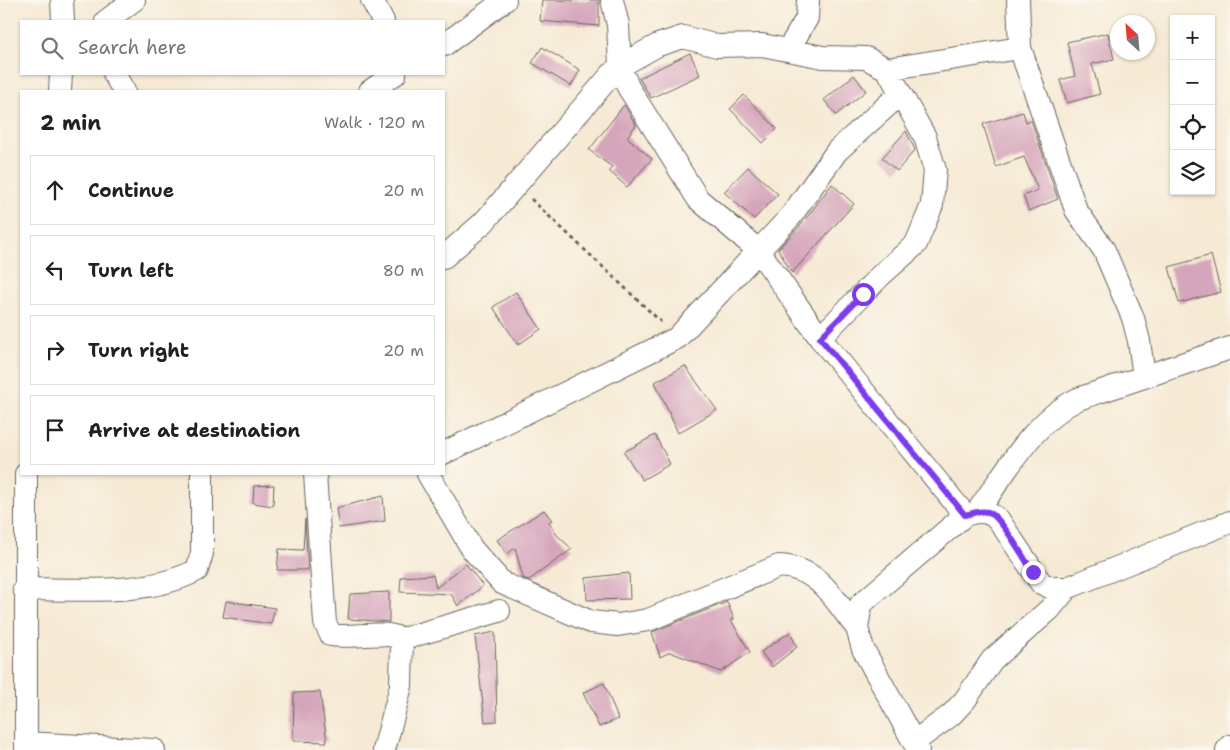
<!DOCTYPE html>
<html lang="en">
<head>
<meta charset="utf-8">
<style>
	:root { --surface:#fff; --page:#f2f2f2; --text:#202124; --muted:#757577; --line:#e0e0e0 }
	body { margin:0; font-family:"Shantell Sans",sans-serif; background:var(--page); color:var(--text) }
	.controls { position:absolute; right:15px; top:15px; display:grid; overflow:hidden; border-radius:0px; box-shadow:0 1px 4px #0004 }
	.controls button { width:45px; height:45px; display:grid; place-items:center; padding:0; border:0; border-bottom:1px solid var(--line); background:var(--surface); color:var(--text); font:25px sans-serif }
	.compass { position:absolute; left:1110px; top:15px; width:45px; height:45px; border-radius:50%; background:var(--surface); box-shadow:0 1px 4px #0004; rotate:334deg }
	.stop { position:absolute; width:15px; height:15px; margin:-11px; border:4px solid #7c3aed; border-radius:50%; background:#fff }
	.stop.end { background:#7c3aed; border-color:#fff; box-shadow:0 1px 5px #0008 }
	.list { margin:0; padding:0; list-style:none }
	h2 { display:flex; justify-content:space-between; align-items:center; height:65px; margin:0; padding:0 20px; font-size:21px }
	h2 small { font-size:16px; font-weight:400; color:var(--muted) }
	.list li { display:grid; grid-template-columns:32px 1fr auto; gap:15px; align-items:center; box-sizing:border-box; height:70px; margin:0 10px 10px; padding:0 10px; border:1px solid var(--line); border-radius:0px }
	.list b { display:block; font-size:19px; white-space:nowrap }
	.list em { font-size:16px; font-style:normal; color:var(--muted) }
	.icon { flex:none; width:28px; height:28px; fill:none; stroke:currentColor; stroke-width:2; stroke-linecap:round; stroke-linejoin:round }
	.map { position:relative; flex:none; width:1230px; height:750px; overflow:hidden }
	.search { position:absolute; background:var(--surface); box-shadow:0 1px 4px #0004; left:20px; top:20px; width:425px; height:55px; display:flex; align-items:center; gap:12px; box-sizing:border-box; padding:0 18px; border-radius:0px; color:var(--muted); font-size:19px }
	.panel { position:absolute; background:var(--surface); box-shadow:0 1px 4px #0004; left:20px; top:90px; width:425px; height:385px; border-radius:0px }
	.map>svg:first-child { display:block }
</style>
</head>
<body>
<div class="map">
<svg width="1230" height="750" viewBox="0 0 1230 750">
	<rect width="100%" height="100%" fill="#fbf7ec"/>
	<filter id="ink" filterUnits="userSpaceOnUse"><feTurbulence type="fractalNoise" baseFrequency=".02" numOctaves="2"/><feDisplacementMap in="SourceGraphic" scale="10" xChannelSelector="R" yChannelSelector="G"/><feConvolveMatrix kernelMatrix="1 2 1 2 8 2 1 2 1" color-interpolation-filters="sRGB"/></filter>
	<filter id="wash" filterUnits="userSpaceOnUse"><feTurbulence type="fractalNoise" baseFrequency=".0096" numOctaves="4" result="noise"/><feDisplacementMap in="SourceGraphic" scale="20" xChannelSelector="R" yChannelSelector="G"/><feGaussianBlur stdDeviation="1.12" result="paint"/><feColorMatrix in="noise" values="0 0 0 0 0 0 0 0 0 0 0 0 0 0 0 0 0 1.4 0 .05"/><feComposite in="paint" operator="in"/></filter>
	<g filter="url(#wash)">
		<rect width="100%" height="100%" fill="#f6ead5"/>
		<g id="blocks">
			<!-- building -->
			<path fill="#d5a5bb" d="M 542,0 L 599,0 L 599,26 L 540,21 Z
				M 1108,33 L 1114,59 L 1092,64 L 1100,94 L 1067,103 L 1060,80 L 1075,76 L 1067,42 Z
				M 542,47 L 580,70 L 571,86 L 532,63 Z
				M 690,53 L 700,75 L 651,98 L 639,78 Z
				M 854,75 L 866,91 L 836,115 L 824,100 Z
				M 744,95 L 777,129 L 763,143 L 730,109 Z
				M 624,105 L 636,125 L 627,137 L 652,159 L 627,187 L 609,171 L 612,167 L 589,150 Z
				M 1023,112 L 1026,122 L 1031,120 L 1058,199 L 1029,211 L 1023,196 L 1038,190 L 1024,157 L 996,167 L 983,124 Z
				M 906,131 L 915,150 L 897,171 L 882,158 Z
				M 748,167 L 778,194 L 754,219 L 724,192 Z
				M 832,184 L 854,204 L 792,273 L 778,249 L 801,225 Z
				M 1211,255 L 1221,292 L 1179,303 L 1169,267 Z
				M 516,292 L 541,329 L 518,345 L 493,307 Z
				M 685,366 L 717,410 L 678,433 L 655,382 Z
				M 655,435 L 670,464 L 642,480 L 624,452 Z
				M 274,485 L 273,506 L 253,503 L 254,486 Z
				M 383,496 L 385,521 L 339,528 L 336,508 Z
				M 544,510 L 552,520 L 549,522 L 557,535 L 572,549 L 529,580 L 523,578 L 515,548 L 507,554 L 497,540 Z
				M 305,519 L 308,570 L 277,570 L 279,549 L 303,550 Z
				M 466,564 L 483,586 L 458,606 L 451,594 L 400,592 L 401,577 L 433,575 L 436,588 Z
				M 629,573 L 630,599 L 587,600 L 586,578 Z
				M 389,592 L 389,622 L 348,619 L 350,594 Z
				M 226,601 L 275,608 L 271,624 L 223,617 Z
				M 727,602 L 734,619 L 731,620 L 750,652 L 721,672 L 670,652 L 660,657 L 652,632 Z
				M 495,632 L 497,721 L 485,722 L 475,636 Z
				M 790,632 L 797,647 L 772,667 L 761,652 Z
				M 604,683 L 618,719 L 599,727 L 583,693 Z
				M 320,692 L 327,742 L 293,741 L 294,693 Z"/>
		</g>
	</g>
	<g filter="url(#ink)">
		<use href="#blocks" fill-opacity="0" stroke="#68645d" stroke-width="1"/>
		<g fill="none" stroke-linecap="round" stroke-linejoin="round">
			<defs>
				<path id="minor" d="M 62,0 L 63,21
					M 372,0 L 383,21
					M 612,0 L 618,25 L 620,66 L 628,87 L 698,199 L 759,251 L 820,338 L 965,515
					M 1018,0 L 1020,48 L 1076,210 L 1104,250 L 1133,318 L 1139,341 L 1144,377
					M 106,21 L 134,0
					M 444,45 L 505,0
					M 788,50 L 807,18 L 808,0
					M 887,69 L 1020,48
					M 114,74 L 124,91
					M 60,91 L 61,74
					M 370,91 L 395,74
					M 444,257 L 484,222 L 611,75 L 620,66 L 658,45 L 683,37 L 717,46 L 762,45 L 823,57 L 866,58 L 887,69 L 925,137 L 935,170 L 932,205 L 916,244 L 880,276 L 820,338
					M 444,453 L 677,338 L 791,216 L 837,151 L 900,94
					M 315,474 L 325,623 L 331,635 C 354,639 381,629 402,639 L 401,686 L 384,750
					M 428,474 L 472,549 L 502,583 L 591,622 L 618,625 L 648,620 L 779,566 C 820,568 833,599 857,628
					M 977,512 C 1006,472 1033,421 1078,399 L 1230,348
					M 24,589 C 77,589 150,596 197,570 L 202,553 L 202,474
					M 402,639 L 499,611
					M 914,742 L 951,715 L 965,700 L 992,660 L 1050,609 L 1067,588
					M 26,743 L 154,750
					M 26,750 L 26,474
					M 918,750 L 863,649 L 857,628 L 861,604 L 965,515 C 978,511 986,510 998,519 L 1041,583 L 1052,588 L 1067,588 L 1230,522
					M 1227,750 L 1230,746"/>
			</defs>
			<!-- minor casing -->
			<use href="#minor" stroke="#68645d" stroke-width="24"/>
			<!-- path -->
			<path stroke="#68645d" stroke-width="3" stroke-dasharray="4 4" stroke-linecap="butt" d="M 531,199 L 661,322"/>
			<!-- minor -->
			<use href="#minor" stroke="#fff" stroke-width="22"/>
		</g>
	</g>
	<g fill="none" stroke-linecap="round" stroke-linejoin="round" filter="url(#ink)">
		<!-- route -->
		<path stroke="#7c3aed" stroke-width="6" d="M 863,294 L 820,338 L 965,515 C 972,513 981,510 988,512 C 1001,516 1024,559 1033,572"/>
	</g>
</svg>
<div class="controls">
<button>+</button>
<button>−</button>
<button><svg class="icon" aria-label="locate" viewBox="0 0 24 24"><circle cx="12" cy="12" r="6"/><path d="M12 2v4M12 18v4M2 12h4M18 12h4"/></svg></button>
<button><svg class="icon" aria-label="layers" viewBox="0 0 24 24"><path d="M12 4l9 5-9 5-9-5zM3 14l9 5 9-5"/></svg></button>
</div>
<svg class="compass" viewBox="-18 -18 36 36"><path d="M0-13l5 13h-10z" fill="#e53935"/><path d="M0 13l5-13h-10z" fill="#757577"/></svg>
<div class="stop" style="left:863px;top:294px"></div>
<div class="stop end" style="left:1033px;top:572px"></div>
<div class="search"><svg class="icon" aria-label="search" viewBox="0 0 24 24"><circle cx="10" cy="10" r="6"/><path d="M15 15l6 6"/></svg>Search here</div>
<section class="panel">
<h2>2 min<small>Walk · 120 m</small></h2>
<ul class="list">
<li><svg class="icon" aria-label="ahead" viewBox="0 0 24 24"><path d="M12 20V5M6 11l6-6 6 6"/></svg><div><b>Continue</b></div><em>20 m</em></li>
<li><svg class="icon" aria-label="left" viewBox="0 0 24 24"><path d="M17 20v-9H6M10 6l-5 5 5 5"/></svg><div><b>Turn left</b></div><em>80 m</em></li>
<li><svg class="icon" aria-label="right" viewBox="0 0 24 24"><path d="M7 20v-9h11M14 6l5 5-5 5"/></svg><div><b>Turn right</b></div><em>20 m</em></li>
<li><svg class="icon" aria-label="arrive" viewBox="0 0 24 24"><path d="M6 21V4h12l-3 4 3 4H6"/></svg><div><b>Arrive at destination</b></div></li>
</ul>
</section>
</div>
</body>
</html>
